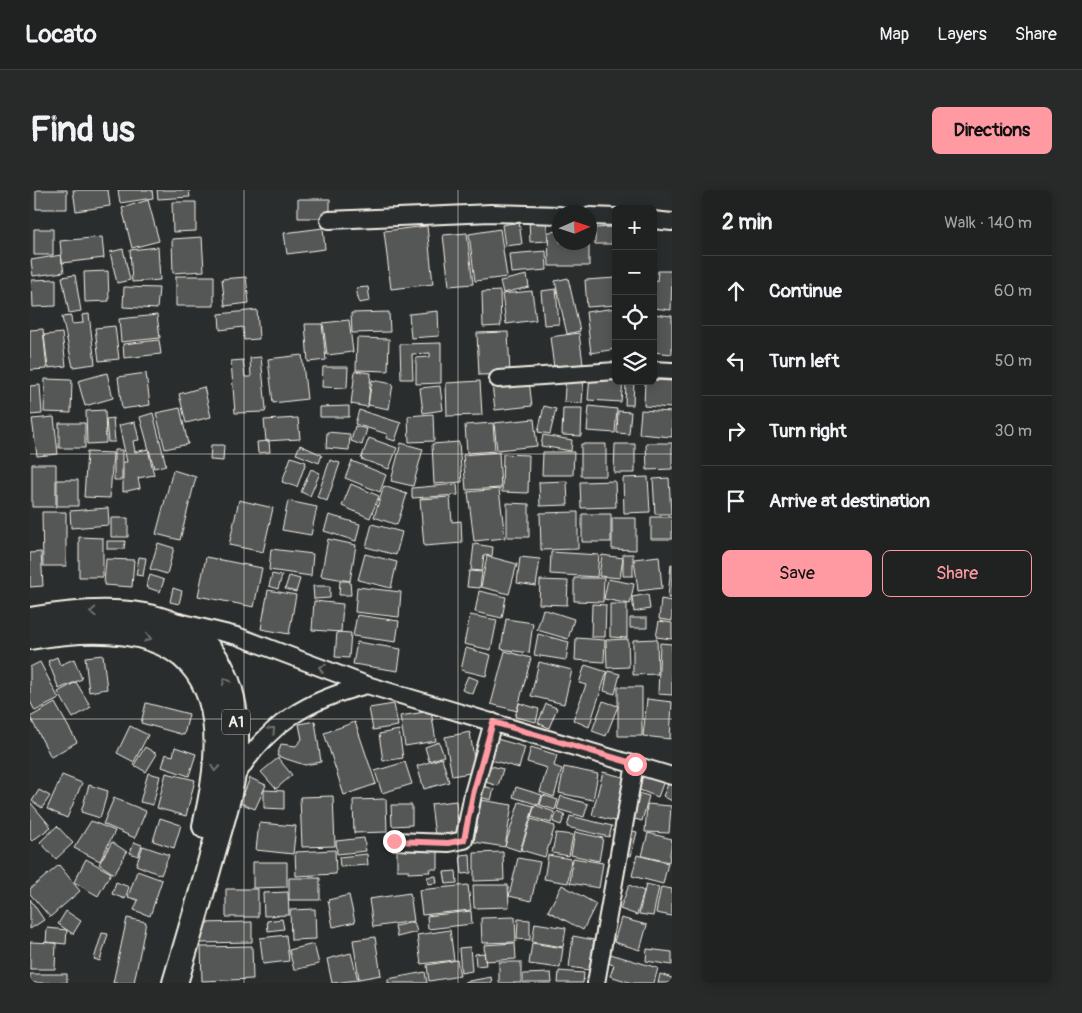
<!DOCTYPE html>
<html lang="en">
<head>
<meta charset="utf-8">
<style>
	:root { --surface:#202222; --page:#282a2a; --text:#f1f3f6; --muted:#a2a4a5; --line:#3d3f40; --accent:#ff9aa2 }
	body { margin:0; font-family:Pangolin,sans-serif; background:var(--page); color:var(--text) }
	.controls { position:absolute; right:15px; top:15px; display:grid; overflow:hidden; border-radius:8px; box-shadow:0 2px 12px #0003 }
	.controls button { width:45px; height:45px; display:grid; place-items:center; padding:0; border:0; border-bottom:1px solid var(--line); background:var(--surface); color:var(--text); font:25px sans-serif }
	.compass { position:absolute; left:522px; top:15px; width:45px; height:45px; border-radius:50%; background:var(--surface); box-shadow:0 2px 12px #0003; rotate:87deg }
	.stop { position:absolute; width:15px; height:15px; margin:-11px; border:4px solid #ff9aa2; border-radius:50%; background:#fff }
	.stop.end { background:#ff9aa2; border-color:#fff; box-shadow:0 1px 5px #0008 }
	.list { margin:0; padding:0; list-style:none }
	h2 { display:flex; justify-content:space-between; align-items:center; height:65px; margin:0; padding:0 20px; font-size:21px }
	h2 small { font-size:16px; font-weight:400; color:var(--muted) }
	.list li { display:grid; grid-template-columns:32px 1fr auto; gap:15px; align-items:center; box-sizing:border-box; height:70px; padding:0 20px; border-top:1px solid var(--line) }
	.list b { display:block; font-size:19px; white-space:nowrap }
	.list em { font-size:16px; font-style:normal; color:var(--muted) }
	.actions { display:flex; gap:10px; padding:15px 20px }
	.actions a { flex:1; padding:11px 0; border:1px solid var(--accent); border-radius:8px; text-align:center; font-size:18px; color:var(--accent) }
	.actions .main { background:var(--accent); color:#111 }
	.icon { flex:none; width:28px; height:28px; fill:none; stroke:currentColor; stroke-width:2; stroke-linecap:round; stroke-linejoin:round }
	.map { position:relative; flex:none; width:642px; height:793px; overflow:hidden; border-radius:8px }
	header { display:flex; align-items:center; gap:30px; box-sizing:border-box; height:70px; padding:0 25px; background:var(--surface); border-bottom:1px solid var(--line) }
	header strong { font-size:24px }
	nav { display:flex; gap:28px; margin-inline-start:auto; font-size:18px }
	.intro { display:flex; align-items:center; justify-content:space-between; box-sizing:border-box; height:120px; padding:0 30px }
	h1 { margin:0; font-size:35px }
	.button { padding:12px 22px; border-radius:8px; background:var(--accent); color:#111; font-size:18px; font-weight:700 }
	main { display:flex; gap:30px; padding:0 30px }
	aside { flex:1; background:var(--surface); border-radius:8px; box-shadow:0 2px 12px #0003 }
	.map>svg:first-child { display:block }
</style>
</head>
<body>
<header>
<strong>Locato</strong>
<nav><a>Map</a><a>Layers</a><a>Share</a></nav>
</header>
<div class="intro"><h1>Find us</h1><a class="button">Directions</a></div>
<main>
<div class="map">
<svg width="642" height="793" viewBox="0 0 642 793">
	<rect width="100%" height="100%" fill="#2a2d2e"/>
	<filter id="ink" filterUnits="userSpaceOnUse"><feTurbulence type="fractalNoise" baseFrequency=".02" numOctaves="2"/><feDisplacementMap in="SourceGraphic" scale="10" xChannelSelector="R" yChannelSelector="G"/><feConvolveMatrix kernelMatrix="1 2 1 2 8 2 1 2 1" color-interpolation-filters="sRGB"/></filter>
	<g filter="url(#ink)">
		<!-- building -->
		<path fill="#555756" stroke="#f4f1e8" d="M 6,0 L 37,0 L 37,19 L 6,19 Z
			M 43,0 L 78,0 L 80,16 L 46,21 Z
			M 88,0 L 122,0 L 123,8 L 90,13 Z
			M 127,0 L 159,0 L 160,7 L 128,9 Z
			M 268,9 L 300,9 L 300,28 L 268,28 Z
			M 118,10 L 129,51 L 102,58 L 92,18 Z
			M 142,12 L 166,12 L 166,41 L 143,42 Z
			M 516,27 L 518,51 L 500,52 L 499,28 Z
			M 489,32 L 492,54 L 475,56 L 472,35 Z
			M 397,36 L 403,94 L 361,99 L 354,41 Z
			M 582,37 L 582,54 L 565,54 L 565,38 Z
			M 293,38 L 295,59 L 257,64 L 254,43 Z
			M 4,39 L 23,39 L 23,65 L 4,65 Z
			M 470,39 L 477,87 L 445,91 L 439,44 Z
			M 530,41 L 530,52 L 559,52 L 559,76 L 519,76 L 518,42 Z
			M 437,43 L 443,94 L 419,96 L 413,45 Z
			M 72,47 L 74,68 L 32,73 L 30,51 Z
			M 172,47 L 174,81 L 143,83 L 142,49 Z
			M 128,57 L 130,90 L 102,92 L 100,60 Z
			M 93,59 L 100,90 L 87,93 L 80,62 Z
			M 516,61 L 517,80 L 481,83 L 479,64 Z
			M 31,65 L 34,82 L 3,86 L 1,70 Z
			M 78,81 L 79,111 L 55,112 L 54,82 Z
			M 628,81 L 642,81 L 641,120 L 623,118 L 623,90 L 627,91 Z
			M 45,85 L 51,121 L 39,123 L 32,87 Z
			M 497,85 L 499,97 L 473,103 L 470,91 Z
			M 146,86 L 184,86 L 184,116 L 146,116 Z
			M 216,87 L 219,113 L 195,116 L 192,89 Z
			M 538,88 L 550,141 L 537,144 L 525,91 Z
			M 586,88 L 586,115 L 557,117 L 555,90 Z
			M 26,89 L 26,116 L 3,117 L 2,90 Z
			M 94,97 L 129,98 L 127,119 L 93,117 Z
			M 338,97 L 340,111 L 329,113 L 326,98 Z
			M 526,99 L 529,134 L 514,135 L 511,101 Z
			M 470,101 L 471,136 L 453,137 L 452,102 Z
			M 502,101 L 506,130 L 476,134 L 472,104 Z
			M 586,118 L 586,159 L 561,163 L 556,122 Z
			M 227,120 L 229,149 L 214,150 L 213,137 L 190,140 L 189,124 Z
			M 408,121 L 409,146 L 381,148 L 379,124 Z
			M 359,122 L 360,142 L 322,143 L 321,123 Z
			M 59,124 L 65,174 L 43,177 L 32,127 L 41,126 L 42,134 L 53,133 L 52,125 Z
			M 623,124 L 642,126 L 642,164 L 623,162 Z
			M 127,125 L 130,148 L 91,152 L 89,129 Z
			M 319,130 L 323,162 L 297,165 L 293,133 Z
			M 275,134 L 292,134 L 296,170 L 278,172 Z
			M 85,136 L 89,169 L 69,171 L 65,138 Z
			M 13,139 L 17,179 L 0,180 L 0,140 Z
			M 478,142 L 480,184 L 449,185 L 447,143 Z
			M 32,143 L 36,176 L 18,178 L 14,145 Z
			M 549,143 L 553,174 L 524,178 L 520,147 Z
			M 327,148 L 359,149 L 358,181 L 326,180 Z
			M 129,150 L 131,164 L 94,168 L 93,154 Z
			M 411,153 L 411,193 L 386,194 L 386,168 L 400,167 L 400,163 L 382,164 L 383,189 L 371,189 L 370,154 Z
			M 272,165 L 277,209 L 243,213 L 238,169 Z
			M 231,167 L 236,219 L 235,222 L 205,223 L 201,171 L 213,170 L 215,187 L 221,187 L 220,168 Z
			M 293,177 L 318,177 L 317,198 L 292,197 Z
			M 325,181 L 341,183 L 338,217 L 321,214 Z
			M 77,183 L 83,208 L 55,216 L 48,191 Z
			M 116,183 L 120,215 L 92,219 L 88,187 Z
			M 536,184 L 554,186 L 552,213 L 534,212 Z
			M 560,184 L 586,186 L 586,191 L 593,191 L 591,212 L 558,210 Z
			M 15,189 L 42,190 L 41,223 L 14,222 Z
			M 342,190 L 363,194 L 359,219 L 338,215 Z
			M 499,190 L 502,216 L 465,220 L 462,194 Z
			M 623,190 L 642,191 L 642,218 L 614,216 L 615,191 Z
			M 450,191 L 452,225 L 417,226 L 416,193 Z
			M 596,191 L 604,191 L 603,215 L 595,215 Z
			M 10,195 L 12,224 L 0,225 L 0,196 Z
			M 410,196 L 413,220 L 393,223 L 390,198 Z
			M 174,197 L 181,227 L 156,233 L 149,204 Z
			M 319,216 L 319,227 L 290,227 L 290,217 Z
			M 514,216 L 526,219 L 520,244 L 508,242 Z
			M 559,216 L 587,219 L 585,243 L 557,241 Z
			M 150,218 L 158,254 L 135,259 L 126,223 Z
			M 533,218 L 552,218 L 551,246 L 532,245 Z
			M 75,220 L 76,253 L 57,254 L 56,221 Z
			M 329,220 L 371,233 L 365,251 L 356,248 L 357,244 L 325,234 Z
			M 611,220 L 642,222 L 642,247 L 609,244 Z
			M 588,221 L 601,222 L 599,244 L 587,243 Z
			M 123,223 L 136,275 L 124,278 L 110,227 Z
			M 403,224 L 404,251 L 379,252 L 378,226 Z
			M 24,227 L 28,264 L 7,266 L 2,229 Z
			M 83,228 L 85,252 L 78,252 L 76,229 Z
			M 268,228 L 270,249 L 236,251 L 234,230 Z
			M 504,229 L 507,256 L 467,260 L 464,233 Z
			M 105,232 L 109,250 L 103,251 L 105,262 L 118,259 L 124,285 L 108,288 L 110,298 L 93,302 L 93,272 L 97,272 L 89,235 Z
			M 29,233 L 55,233 L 55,258 L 29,258 Z
			M 463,233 L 465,261 L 437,263 L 435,235 Z
			M 325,236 L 337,239 L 332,255 L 321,251 Z
			M 297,242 L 320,244 L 319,260 L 296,258 Z
			M 513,245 L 542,250 L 541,261 L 511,256 Z
			M 339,248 L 367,258 L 359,279 L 331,269 Z
			M 239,251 L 240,262 L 228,263 L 227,252 Z
			M 429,252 L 432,292 L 404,294 L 402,254 Z
			M 371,253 L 393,259 L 383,296 L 361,291 Z
			M 616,253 L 642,253 L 642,279 L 617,280 Z
			M 551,254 L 576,254 L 576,286 L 551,286 Z
			M 585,254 L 605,254 L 605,283 L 584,283 Z
			M 181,255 L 194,255 L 193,271 L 180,270 Z
			M 270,255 L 292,265 L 289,273 L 266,264 Z
			M 84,260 L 92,260 L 92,290 L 84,290 Z
			M 57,262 L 83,263 L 80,308 L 54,307 Z
			M 469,262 L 471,298 L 436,300 L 433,265 Z
			M 513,262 L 544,262 L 543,285 L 512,285 Z
			M 473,264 L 499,265 L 498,303 L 472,302 Z
			M 261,267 L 276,272 L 267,297 L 252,292 Z
			M 300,270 L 310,273 L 297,311 L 287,307 Z
			M 322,271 L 356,285 L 350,302 L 315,288 Z
			M 2,274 L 26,274 L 26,317 L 2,317 Z
			M 281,279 L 290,283 L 280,306 L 271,302 Z
			M 143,280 L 166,287 L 150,350 L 126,344 Z
			M 618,287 L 620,322 L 594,323 L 593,288 Z
			M 639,288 L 641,324 L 625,324 L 623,289 Z
			M 27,290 L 48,290 L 48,316 L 27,316 Z
			M 537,291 L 538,315 L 510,316 L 509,292 Z
			M 585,291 L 586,317 L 551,318 L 550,292 Z
			M 321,294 L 349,306 L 340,328 L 312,316 Z
			M 427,294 L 428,305 L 382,308 L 382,298 Z
			M 354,296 L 377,304 L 367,335 L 344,327 Z
			M 469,299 L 475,348 L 444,351 L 438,302 Z
			M 420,307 L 422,332 L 431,331 L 432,353 L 394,356 L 390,309 Z
			M 209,310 L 243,318 L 233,362 L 199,355 Z
			M 258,311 L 287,317 L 281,345 L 252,340 Z
			M 477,313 L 499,314 L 499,347 L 477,347 Z
			M 78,318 L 79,335 L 41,338 L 40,321 Z
			M 12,322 L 36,322 L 36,376 L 13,376 Z
			M 548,322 L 548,359 L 511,360 L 510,323 Z
			M 552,324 L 581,324 L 581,352 L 552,352 Z
			M 299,325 L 330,334 L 326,351 L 294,341 Z
			M 621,327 L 642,327 L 642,349 L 621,349 Z
			M 81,328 L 98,328 L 98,347 L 81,347 Z
			M 582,328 L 606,328 L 606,360 L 582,359 Z
			M 342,334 L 372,342 L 366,365 L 336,357 Z
			M 49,347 L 73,348 L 73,387 L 49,387 Z
			M 298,349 L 326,355 L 320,391 L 291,386 Z
			M 77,351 L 95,351 L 94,359 L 77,359 Z
			M 128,353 L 144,358 L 137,384 L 120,379 Z
			M 444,354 L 463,357 L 462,366 L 454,365 L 452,381 L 441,380 Z
			M 241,359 L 283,364 L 281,386 L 239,380 Z
			M 11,362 L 13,396 L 0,397 L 0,363 Z
			M 521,362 L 569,365 L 567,387 L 520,384 Z
			M 335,364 L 367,372 L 361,398 L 328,390 Z
			M 593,364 L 603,364 L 603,386 L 593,386 Z
			M 572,365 L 593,368 L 590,388 L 569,386 Z
			M 457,366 L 487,374 L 479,404 L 451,397 Z
			M 629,366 L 632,398 L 608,401 L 604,369 Z
			M 109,367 L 116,368 L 113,386 L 106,385 Z
			M 176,367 L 232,378 L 224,417 L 168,406 Z
			M 490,367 L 510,369 L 506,396 L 487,393 Z
			M 76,369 L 104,370 L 102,397 L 74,395 Z
			M 641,374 L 642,374 L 642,408 L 638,408 Z
			M 439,381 L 452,382 L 450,398 L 437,397 Z
			M 242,384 L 252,386 L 248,399 L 239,396 Z
			M 120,385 L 134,390 L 130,402 L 116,397 Z
			M 259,386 L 270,389 L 266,402 L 255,399 Z
			M 544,388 L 574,388 L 573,412 L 544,411 Z
			M 578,389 L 604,394 L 600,414 L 574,409 Z
			M 510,390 L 538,391 L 537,415 L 509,414 Z
			M 310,391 L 320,391 L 321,405 L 309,405 Z
			M 283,396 L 300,396 L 300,408 L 284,409 Z
			M 327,397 L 371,402 L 369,427 L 325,422 Z
			M 143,398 L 152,401 L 149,414 L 140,412 Z
			M 238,400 L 266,405 L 259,444 L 231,439 Z
			M 449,401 L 476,407 L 472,428 L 445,422 Z
			M 618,404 L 620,419 L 604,422 L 602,407 Z
			M 631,409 L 642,411 L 642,431 L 629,429 Z
			M 284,411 L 313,414 L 311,442 L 282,440 Z
			M 562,414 L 576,415 L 575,447 L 561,447 Z
			M 580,414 L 597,414 L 597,448 L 580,447 Z
			M 513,419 L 544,429 L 538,449 L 507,440 Z
			M 327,425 L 369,431 L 366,452 L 323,446 Z
			M 440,425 L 467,430 L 461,460 L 434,454 Z
			M 600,428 L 617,428 L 617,438 L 600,438 Z
			M 476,429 L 503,433 L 499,463 L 471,459 Z
			M 629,431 L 642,433 L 642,449 L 626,447 Z
			M 307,442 L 321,443 L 319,468 L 305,467 Z
			M 508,444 L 539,452 L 536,470 L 504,465 Z
			M 546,448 L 575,450 L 574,472 L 545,470 Z
			M 598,449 L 599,477 L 577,478 L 576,450 Z
			M 627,449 L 628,484 L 603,485 L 603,450 Z
			M 327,452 L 371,459 L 368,481 L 323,474 Z
			M 630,453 L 642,454 L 642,505 L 628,504 Z
			M 436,458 L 461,465 L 456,486 L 431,480 Z
			M 475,461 L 501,468 L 487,521 L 461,514 Z
			M 73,465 L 77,499 L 59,502 L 55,467 Z
			M 27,467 L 30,475 L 44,469 L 52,489 L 29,499 L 18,471 Z
			M 10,472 L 29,509 L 5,521 L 0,511 L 0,477 Z
			M 509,472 L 542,480 L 534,514 L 501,506 Z
			M 555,475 L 577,482 L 559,537 L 543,530 L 556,495 L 549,493 Z
			M 578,481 L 590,484 L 585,504 L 574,501 Z
			M 438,486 L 448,490 L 443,504 L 432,500 Z
			M 46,492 L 61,517 L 43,528 L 28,502 Z
			M 588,497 L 612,497 L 612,546 L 588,546 Z
			M 617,509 L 642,512 L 640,549 L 613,546 Z
			M 573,511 L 588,516 L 576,546 L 562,541 Z
			M 25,513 L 47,552 L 21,567 L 0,527 Z
			M 116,513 L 159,524 L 154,545 L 111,533 Z
			M 489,513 L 509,519 L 506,532 L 485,527 Z
			M 364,514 L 368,536 L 343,540 L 339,518 Z
			M 516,514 L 527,518 L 519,538 L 508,533 Z
			M 401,521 L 406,551 L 375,556 L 370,526 Z
			M 285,531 L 291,572 L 275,575 L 247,566 L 251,554 L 266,556 L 272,549 L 269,534 Z
			M 325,532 L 346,594 L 314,605 L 294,543 Z
			M 100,536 L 118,545 L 104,572 L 87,563 Z
			M 369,540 L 373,568 L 353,571 L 349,544 Z
			M 440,542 L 446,582 L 422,586 L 415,547 Z
			M 467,549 L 495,557 L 489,578 L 461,570 Z
			M 409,552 L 414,566 L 399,571 L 395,557 Z
			M 115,557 L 127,564 L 116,582 L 104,575 Z
			M 145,557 L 166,564 L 159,586 L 132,577 L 136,564 L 143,566 Z
			M 501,557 L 527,565 L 524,576 L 532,579 L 524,607 L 510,602 L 517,578 L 497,572 Z
			M 248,568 L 262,585 L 246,599 L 231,582 Z
			M 412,568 L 419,592 L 394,599 L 387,576 Z
			M 375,572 L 382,594 L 352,603 L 345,581 Z
			M 454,574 L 473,579 L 468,596 L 449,590 Z
			M 534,577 L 568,584 L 563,610 L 529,603 Z
			M 573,582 L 597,588 L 585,631 L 562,625 Z
			M 118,583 L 130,586 L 123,615 L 110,612 Z
			M 136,583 L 165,590 L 156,626 L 127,618 Z
			M 613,583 L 634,591 L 628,607 L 607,599 Z
			M 32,585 L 52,593 L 37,628 L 17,619 Z
			M 220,588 L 236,595 L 225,619 L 210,613 Z
			M 639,592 L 642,594 L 642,611 L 633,606 Z
			M 59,595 L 78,601 L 70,628 L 51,622 Z
			M 449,595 L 464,599 L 461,610 L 446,606 Z
			M 486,597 L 512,605 L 509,615 L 483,607 Z
			M 9,600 L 20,606 L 12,618 L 2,611 Z
			M 234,600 L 254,601 L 254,619 L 234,618 Z
			M 608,603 L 619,606 L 612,631 L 601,628 Z
			M 513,605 L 528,610 L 525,620 L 510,615 Z
			M 303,606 L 305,656 L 272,657 L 270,607 Z
			M 531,606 L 558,614 L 554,627 L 527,619 Z
			M 84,608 L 116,621 L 105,648 L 73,634 Z
			M 356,609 L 357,642 L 324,643 L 323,610 Z
			M 451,610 L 482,615 L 475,657 L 444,652 Z
			M 426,611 L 429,643 L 405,646 L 401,614 Z
			M 0,612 L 21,637 L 2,651 L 0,649 Z
			M 489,612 L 504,616 L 490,661 L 475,656 Z
			M 617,614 L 641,616 L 639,643 L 615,642 Z
			M 361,615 L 382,615 L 382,635 L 362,636 Z
			M 505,615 L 524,622 L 521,633 L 501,627 Z
			M 527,622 L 535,625 L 531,635 L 523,632 Z
			M 540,626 L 582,636 L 579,647 L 537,637 Z
			M 130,628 L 151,635 L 144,658 L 123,651 Z
			M 501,629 L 525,636 L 515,667 L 491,660 Z
			M 61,631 L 85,641 L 70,671 L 44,658 Z
			M 229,633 L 266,636 L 263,664 L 226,660 Z
			M 27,636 L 43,653 L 26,669 L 10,652 Z
			M 599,640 L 607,642 L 601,666 L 593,664 Z
			M 545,642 L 573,648 L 569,671 L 541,665 Z
			M 526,643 L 543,645 L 539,666 L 522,663 Z
			M 618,643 L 642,649 L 639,672 L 612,666 Z
			M 334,648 L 336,661 L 307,664 L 306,651 Z
			M 82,652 L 97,662 L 84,684 L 69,674 Z
			M 104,652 L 112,655 L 108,666 L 100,663 Z
			M 367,655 L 401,657 L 401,662 L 408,661 L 408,679 L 399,679 L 400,682 L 378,683 L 378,680 L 367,680 Z
			M 113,656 L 139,665 L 131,685 L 106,675 Z
			M 305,660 L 306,684 L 266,686 L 265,662 Z
			M 473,662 L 474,690 L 444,691 L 444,663 Z
			M 337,664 L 338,675 L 310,677 L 309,667 Z
			M 440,664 L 441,683 L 432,684 L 430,665 Z
			M 518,665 L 541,669 L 538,693 L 514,689 Z
			M 607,665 L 638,673 L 633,694 L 602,686 Z
			M 488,668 L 510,672 L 501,711 L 479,706 Z
			M 543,668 L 573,673 L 569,698 L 540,693 Z
			M 56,669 L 81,683 L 68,706 L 44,692 Z
			M 223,672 L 257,672 L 257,697 L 223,698 Z
			M 29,675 L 50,701 L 20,727 L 0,704 L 0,699 Z
			M 107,681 L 132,690 L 120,726 L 104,720 L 108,710 L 98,707 Z
			M 426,681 L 427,693 L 416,694 L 414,682 Z
			M 406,686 L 407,693 L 398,694 L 397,687 Z
			M 259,688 L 290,688 L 290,710 L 259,710 Z
			M 86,692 L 99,697 L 95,709 L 82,704 Z
			M 616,694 L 629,697 L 623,726 L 609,724 Z
			M 438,695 L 441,720 L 392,725 L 389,700 Z
			M 443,695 L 478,695 L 479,717 L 444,718 Z
			M 532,695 L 566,714 L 553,740 L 518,721 Z
			M 599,695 L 614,701 L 607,725 L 590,719 Z
			M 631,697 L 642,699 L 642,726 L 626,723 Z
			M 196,699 L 228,699 L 228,727 L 196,727 Z
			M 258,702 L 259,725 L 234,726 L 233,703 Z
			M 380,703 L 384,731 L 343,737 L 339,709 Z
			M 319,705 L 325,732 L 303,737 L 298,710 Z
			M 0,709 L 14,730 L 0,739 Z
			M 285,719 L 286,749 L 261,750 L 260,720 Z
			M 36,721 L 51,731 L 43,744 L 28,734 Z
			M 441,721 L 442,734 L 398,739 L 397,726 Z
			M 485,727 L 486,752 L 452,753 L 451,728 Z
			M 97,728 L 116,732 L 104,793 L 83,793 Z
			M 591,728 L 617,735 L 610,760 L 584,752 Z
			M 252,729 L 254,739 L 238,741 L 237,731 Z
			M 488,729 L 500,730 L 500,750 L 487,749 Z
			M 222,732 L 222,752 L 170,753 L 169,733 Z
			M 384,732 L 387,742 L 367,747 L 365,736 Z
			M 505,733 L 536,738 L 533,757 L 502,752 Z
			M 17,738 L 37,740 L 36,754 L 16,752 Z
			M 420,740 L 424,770 L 391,774 L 387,745 Z
			M 72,743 L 78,744 L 70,771 L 64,769 Z
			M 256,745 L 259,771 L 233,774 L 230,748 Z
			M 543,746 L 564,750 L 559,780 L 539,777 Z
			M 345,747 L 351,785 L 329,789 L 323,750 Z
			M 0,752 L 26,753 L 25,779 L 0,779 Z
			M 485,753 L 486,769 L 455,771 L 454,755 Z
			M 502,753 L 533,758 L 530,778 L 499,774 Z
			M 284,754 L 289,774 L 264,780 L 259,760 Z
			M 222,756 L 223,789 L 172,791 L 171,757 Z
			M 440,757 L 442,781 L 431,783 L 429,758 Z
			M 617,759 L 642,762 L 642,775 L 616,771 Z
			M 321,763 L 328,790 L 302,793 L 297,769 Z
			M 454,763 L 456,775 L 446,776 L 445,764 Z
			M 577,763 L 628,778 L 624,793 L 602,793 L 580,786 L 584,775 L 574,772 Z
			M 427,770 L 430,786 L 399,791 L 397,775 Z
			M 469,772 L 491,772 L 491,793 L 469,793 Z
			M 529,781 L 554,783 L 553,793 L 528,793 Z
			M 395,782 L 397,793 L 358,793 L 358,789 Z
			M 521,783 L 522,793 L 493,793 L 493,784 Z
			M 0,784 L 37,784 L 37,793 L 0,793 Z
			M 630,784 L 642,788 L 642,793 L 628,793 Z
			M 461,787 L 462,793 L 435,793 L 434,792 Z"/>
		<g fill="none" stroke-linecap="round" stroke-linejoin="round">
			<defs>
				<path id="minor" d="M 560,26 L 586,27
					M 299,30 L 461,23 L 530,25
					M 623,30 L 642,32
					M 623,180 L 642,181
					M 468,189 L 586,181
					M 149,432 L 207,446 L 337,495 L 642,586
					M 206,586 C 239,533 277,510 337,495
					M 364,651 L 419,653 L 434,650 L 443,604 L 463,532
					M 566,793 L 605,574"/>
				<path id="highway" d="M 0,430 C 106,411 209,420 206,555 C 205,591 193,627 183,662 C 171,706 158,749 145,793
					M 0,447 C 158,420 213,482 175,636"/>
			</defs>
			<!-- minor casing -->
			<use href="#minor" stroke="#f4f1e8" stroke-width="20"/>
			<!-- highway casing -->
			<use href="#highway" stroke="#f4f1e8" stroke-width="28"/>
			<!-- minor -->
			<use href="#minor" stroke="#2a2d2e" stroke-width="16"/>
			<!-- highway -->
			<use href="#highway" stroke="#2a2d2e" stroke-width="24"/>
		</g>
		<!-- one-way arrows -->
		<defs><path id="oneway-chevron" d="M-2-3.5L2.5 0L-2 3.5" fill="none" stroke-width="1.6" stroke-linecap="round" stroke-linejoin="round" transform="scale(1.25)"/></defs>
		<g stroke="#71726f">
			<use href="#oneway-chevron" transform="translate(63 422) rotate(177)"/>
			<use href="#oneway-chevron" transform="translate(118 448) rotate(16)"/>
			<use href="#oneway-chevron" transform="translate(292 478) rotate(-159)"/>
			<use href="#oneway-chevron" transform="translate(196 491) rotate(-112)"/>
			<use href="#oneway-chevron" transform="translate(242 540) rotate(-46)"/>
			<use href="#oneway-chevron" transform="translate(185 578) rotate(97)"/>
		</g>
	</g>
	<g fill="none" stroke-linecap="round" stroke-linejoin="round" filter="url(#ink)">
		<!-- route -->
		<path stroke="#ff9aa2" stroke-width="6" d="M 364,651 L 418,653 L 434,650 L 443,604 L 463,532 L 605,574"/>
	</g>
	<!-- grid -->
	<path fill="none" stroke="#f4f1e8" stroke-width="1" stroke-opacity="0.55" d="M 214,0 L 214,793M 428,0 L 428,793M 0,264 L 642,264M 0,529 L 642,529"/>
	<g text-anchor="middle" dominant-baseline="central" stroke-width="4" stroke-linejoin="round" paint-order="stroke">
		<!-- shield labels -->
		<rect fill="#2a2d2e" stroke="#b7b6b0" stroke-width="1" x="192" y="519.5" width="28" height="25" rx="4"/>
		<g font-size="15" font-weight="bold" fill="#f4f1e8">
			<text x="206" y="532">A1</text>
		</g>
	</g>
</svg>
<div class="controls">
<button>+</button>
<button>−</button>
<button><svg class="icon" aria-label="locate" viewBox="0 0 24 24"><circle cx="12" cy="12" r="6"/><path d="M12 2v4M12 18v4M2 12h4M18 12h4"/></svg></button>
<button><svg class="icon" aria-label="layers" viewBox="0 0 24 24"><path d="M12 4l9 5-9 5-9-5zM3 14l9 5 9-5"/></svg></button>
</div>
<svg class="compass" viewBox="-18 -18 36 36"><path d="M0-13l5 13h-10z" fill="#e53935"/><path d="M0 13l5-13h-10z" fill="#a2a4a5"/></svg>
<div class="stop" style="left:605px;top:574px"></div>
<div class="stop end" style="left:364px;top:651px"></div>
</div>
<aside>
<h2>2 min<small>Walk · 140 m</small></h2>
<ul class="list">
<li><svg class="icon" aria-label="ahead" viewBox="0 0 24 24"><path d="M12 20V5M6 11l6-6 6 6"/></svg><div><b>Continue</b></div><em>60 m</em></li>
<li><svg class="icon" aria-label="left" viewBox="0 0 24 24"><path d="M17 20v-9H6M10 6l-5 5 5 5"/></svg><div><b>Turn left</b></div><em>50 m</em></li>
<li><svg class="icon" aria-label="right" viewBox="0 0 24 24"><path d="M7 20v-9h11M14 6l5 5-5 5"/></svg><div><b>Turn right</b></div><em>30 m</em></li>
<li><svg class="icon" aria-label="arrive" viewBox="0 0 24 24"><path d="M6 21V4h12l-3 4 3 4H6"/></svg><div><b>Arrive at destination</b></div></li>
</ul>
<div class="actions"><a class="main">Save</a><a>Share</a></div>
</aside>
</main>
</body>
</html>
